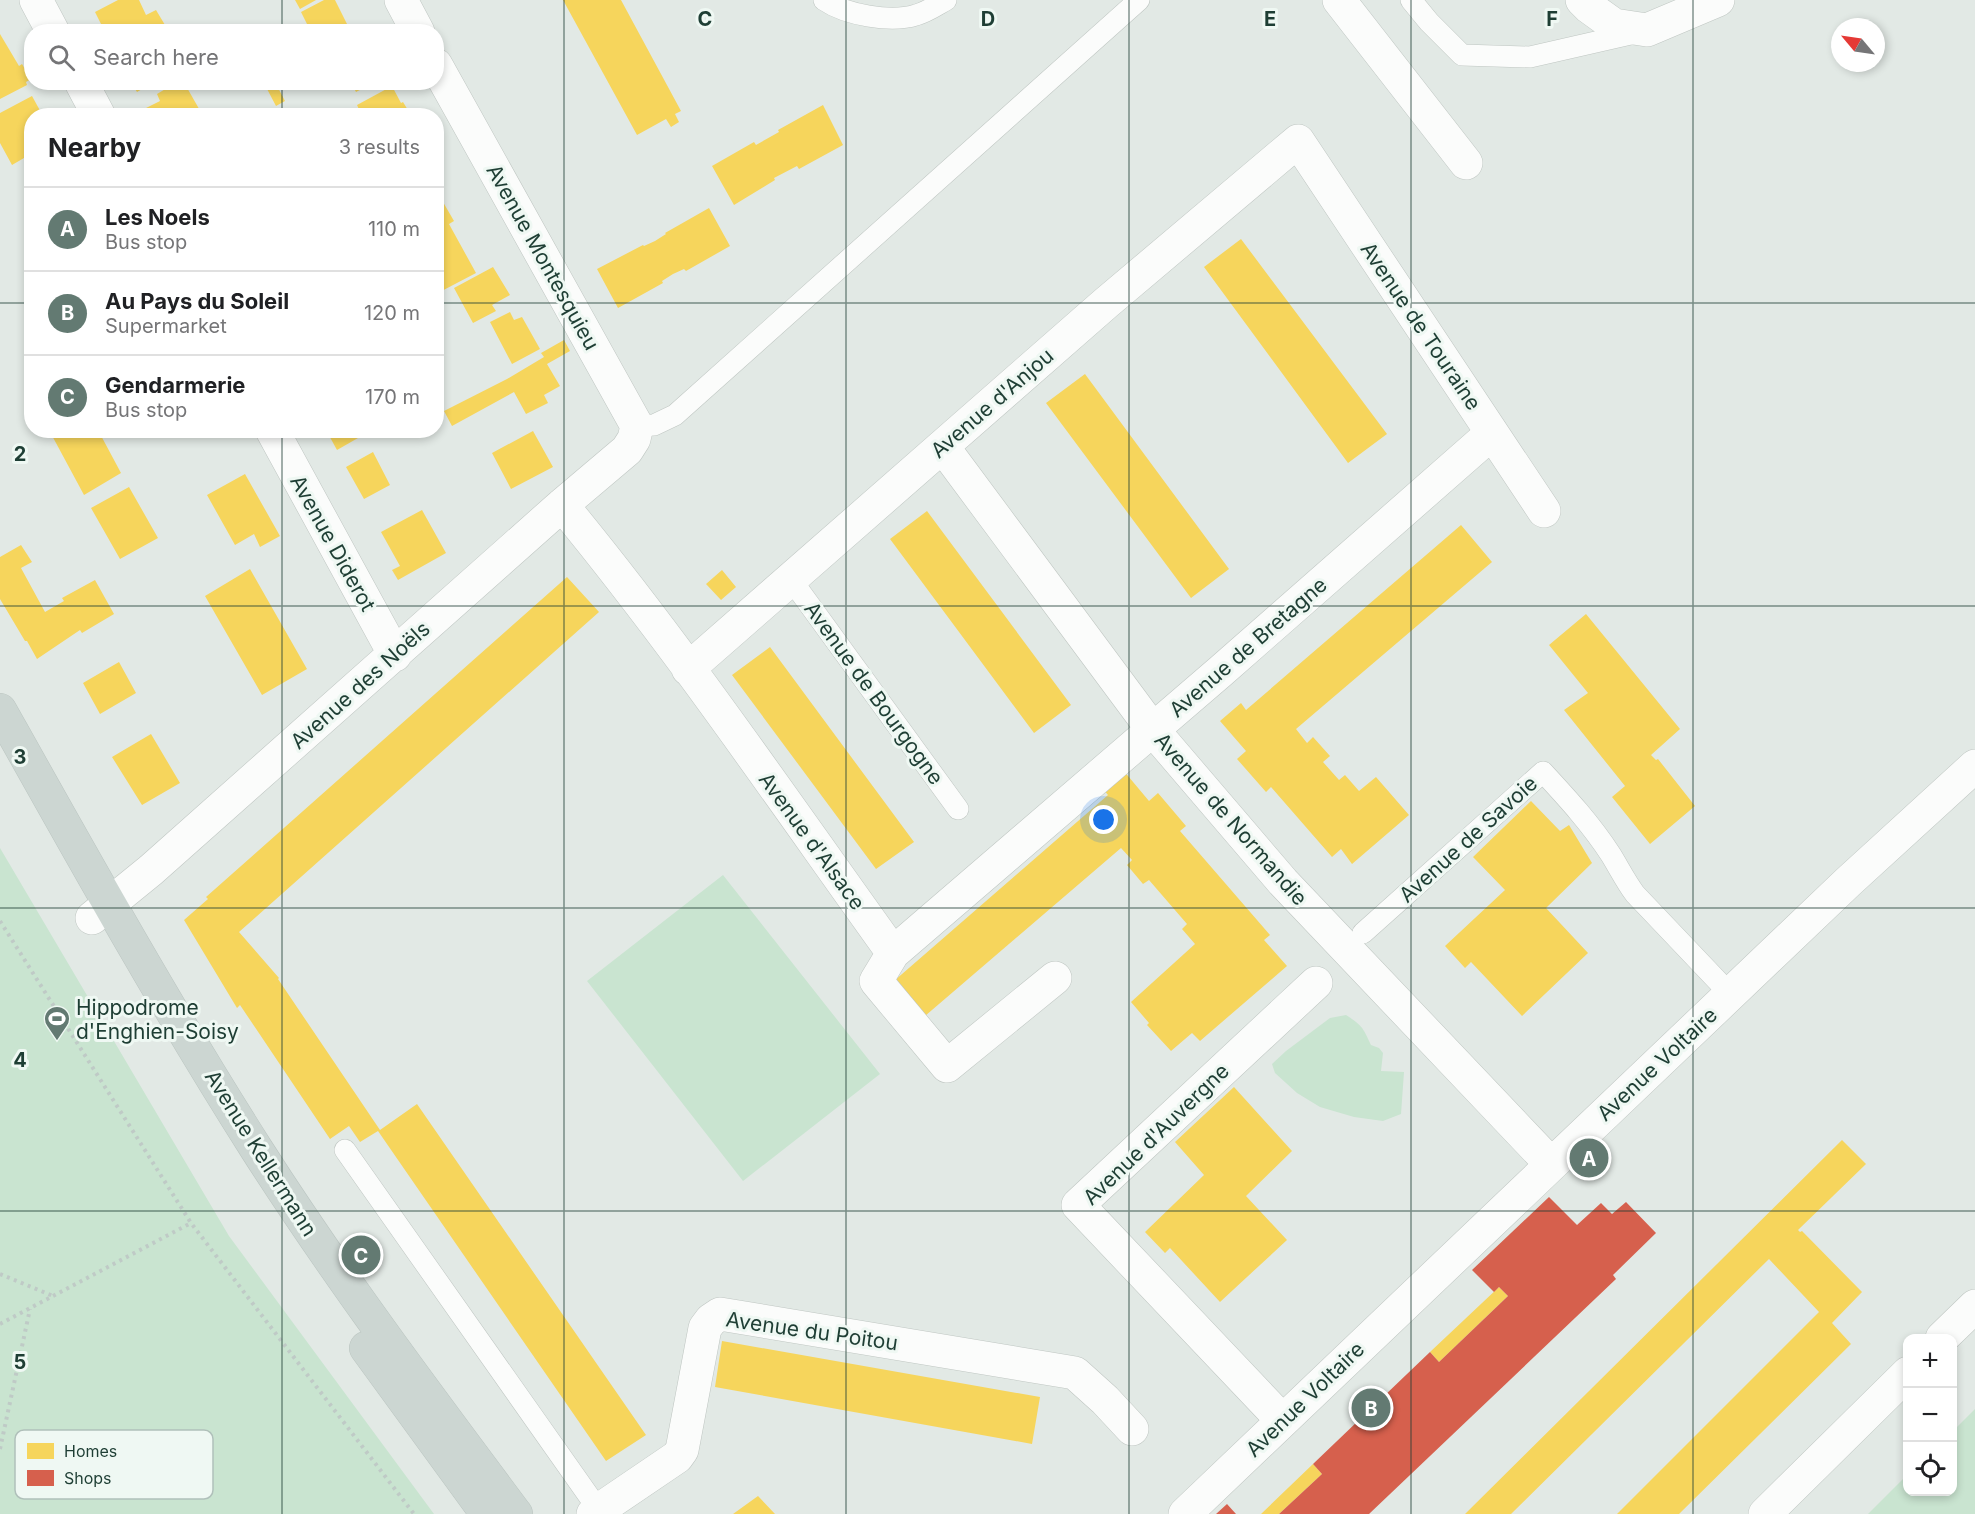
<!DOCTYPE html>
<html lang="en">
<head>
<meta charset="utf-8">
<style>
	:root { --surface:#fff; --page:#f2f2f2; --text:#202124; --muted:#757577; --line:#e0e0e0; --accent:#637a72 }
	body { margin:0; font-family:Inter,sans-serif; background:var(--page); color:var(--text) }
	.controls { position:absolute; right:18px; bottom:18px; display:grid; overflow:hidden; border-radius:12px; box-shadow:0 3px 9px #0003 }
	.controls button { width:54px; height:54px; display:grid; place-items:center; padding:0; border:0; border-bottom:2px solid var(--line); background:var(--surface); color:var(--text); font:30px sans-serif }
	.compass { position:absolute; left:1831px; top:18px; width:54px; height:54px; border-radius:50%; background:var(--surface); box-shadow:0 3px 9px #0003; rotate:299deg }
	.you { position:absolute; left:1104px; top:820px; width:21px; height:21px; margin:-15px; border:4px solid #fff; border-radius:50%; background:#1a73e8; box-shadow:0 0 0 9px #1a73e833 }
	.badge { display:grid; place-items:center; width:39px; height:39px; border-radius:50%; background:var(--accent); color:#fff; font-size:20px; font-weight:700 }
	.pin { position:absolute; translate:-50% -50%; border:3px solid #fff; box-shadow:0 2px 6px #0006 }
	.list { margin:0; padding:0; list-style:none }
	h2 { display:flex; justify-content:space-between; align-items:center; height:78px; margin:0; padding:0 24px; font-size:26px }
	h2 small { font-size:20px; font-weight:400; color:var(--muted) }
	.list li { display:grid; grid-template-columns:39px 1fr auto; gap:18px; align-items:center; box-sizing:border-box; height:84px; padding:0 24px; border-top:2px solid var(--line) }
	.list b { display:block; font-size:22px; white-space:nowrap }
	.list p { margin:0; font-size:20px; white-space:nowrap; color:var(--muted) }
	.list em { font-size:20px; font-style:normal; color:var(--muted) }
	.icon { flex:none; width:33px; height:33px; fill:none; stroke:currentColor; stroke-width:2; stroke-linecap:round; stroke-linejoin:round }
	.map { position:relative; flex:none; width:1975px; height:1514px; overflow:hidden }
	.search { position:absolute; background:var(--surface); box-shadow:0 3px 9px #0003; left:24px; top:24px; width:420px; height:66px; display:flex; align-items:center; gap:15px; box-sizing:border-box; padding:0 21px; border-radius:24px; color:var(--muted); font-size:22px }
	.panel { position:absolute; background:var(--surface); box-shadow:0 3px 9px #0003; left:24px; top:108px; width:420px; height:330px; border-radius:24px }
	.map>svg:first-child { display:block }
</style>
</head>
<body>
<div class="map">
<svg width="1975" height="1514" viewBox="0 0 1975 1514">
	<rect width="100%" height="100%" fill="#e2e9e5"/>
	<!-- green -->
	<path fill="#c9e4d0" d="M 0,848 L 229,1236 L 434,1514 L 0,1514 Z
		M 723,875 L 880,1074 L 743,1181 L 587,981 Z
		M 1346,1015 C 1363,1026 1363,1028 1371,1045 L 1379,1048 L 1383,1053 L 1381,1071 L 1404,1072 L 1401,1114 L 1383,1121 L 1354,1117 L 1320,1107 L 1297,1093 L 1275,1073 L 1272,1064 L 1286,1051 L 1330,1018 Z
		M 1975,1409 L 1975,1514 L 1868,1514 L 1907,1475 L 1908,1492 L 1952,1492 L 1953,1431 Z"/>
	<!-- homes -->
	<path fill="#f6d55c" d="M 118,0 L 139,0 L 146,15 L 156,10 L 165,25 L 160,27 L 163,32 L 105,32 L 95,12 Z
		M 295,0 L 316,0 L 300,9 Z
		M 324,0 L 335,0 L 351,32 L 311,32 L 301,12 Z
		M 563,0 L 621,0 L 681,111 L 675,114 L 679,122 L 671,127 L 666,119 L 637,135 Z
		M 0,34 L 19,66 L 22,64 L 31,79 L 26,82 L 27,85 L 0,99 Z
		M 131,82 L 154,82 L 137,92 Z
		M 177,82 L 192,82 L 186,86 L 202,114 L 150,116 L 146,108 L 160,101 L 157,94 Z
		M 275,82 L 285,101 L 276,106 L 266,87 Z
		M 351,82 L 375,82 L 356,92 Z
		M 392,86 L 401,103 L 403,102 L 411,115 L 362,116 L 357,105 Z
		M 32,96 L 43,116 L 32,116 L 32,173 L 24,158 L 12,165 L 0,143 L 0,113 Z
		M 823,105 L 843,145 L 799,169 L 797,166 L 774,178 L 775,180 L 734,205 L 712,166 L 754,142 L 756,145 L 779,132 L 778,130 Z
		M 436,190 L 454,221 L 449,224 L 476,273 L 436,294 Z
		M 709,208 L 730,246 L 686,271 L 684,269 L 673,274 L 662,281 L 663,283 L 618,308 L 597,269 L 643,245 L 644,246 L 655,241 L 666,234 L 665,233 Z
		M 1241,239 L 1387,434 L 1348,463 L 1204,267 Z
		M 493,267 L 510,295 L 492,305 L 496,311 L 473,323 L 454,288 Z
		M 510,312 L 514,320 L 522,317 L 540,349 L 512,364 L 490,322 Z
		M 564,340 L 570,351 L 547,364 L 560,386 L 544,395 L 548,403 L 526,414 L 514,392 L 452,426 L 444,411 L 507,379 L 544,357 L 541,353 Z
		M 1085,374 L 1229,569 L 1191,598 L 1046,403 Z
		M 49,430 L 98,430 L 121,473 L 84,495 Z
		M 326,430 L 372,430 L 337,450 Z
		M 533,431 L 553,467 L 511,489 L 492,453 Z
		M 373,452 L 390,485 L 364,499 L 346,467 Z
		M 245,474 L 280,536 L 260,547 L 254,534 L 235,545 L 207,495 Z
		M 129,487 L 158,538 L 120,559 L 91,508 Z
		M 422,510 L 446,553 L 398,580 L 392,570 L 400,566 L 381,532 Z
		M 927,511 L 1071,705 L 1034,733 L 890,539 Z
		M 1461,525 L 1492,562 L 1296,729 L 1307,743 L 1313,737 L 1330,756 L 1323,762 L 1339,780 L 1345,775 L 1359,791 L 1376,777 L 1409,815 L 1352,864 L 1341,849 L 1332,857 L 1271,787 L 1266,792 L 1237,759 L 1246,751 L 1220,721 L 1241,703 L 1246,710 Z
		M 21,545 L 32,562 L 21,568 L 45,612 L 64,601 L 62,598 L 95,580 L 114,614 L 82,633 L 80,630 L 37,659 L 27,641 L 25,641 L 0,599 L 0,557 Z
		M 250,569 L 307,669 L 262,695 L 205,596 Z
		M 722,570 L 736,587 L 721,600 L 706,584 Z
		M 567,577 L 599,612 L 239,932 L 279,978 L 278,979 L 380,1130 L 417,1104 L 646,1435 L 606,1461 L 378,1131 L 360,1142 L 349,1126 L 330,1139 L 240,1005 L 237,1008 L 184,920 L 208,899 L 206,897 Z
		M 1586,614 L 1680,729 L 1651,755 L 1656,760 L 1658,759 L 1695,806 L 1650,844 L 1612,797 L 1625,786 L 1564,710 L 1588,693 L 1549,645 Z
		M 770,647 L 914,842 L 876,869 L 732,675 Z
		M 119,662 L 136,693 L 100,714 L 83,683 Z
		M 151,734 L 180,783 L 142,805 L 112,757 Z
		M 1123,770 L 1149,801 L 1158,793 L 1186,826 L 1180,831 L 1270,935 L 1264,940 L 1287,966 L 1200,1041 L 1192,1033 L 1171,1051 L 1147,1025 L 1149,1023 L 1131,1002 L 1195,944 L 1182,929 L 1187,924 L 1149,880 L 1143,884 L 1127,865 L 1132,860 L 1121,848 L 925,1016 L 894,981 L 1108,795 L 1102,788 Z
		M 1531,801 L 1560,831 L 1569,825 L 1592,863 L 1546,908 L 1588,953 L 1522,1016 L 1471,962 L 1465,968 L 1445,946 L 1505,890 L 1473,857 Z
		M 1234,1087 L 1292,1151 L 1246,1196 L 1287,1240 L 1220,1302 L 1170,1248 L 1165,1253 L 1145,1232 L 1204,1175 L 1175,1142 Z
		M 1842,1140 L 1866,1164 L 1798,1230 L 1800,1232 L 1802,1231 L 1862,1292 L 1832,1323 L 1851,1344 L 1679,1514 L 1617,1514 L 1819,1312 L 1769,1259 L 1511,1514 L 1465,1514 Z
		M 1499,1287 L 1508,1296 L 1439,1362 L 1430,1352 Z
		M 722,1341 L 1040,1397 L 1032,1444 L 715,1387 Z
		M 1313,1464 L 1322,1474 L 1279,1514 L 1261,1514 Z
		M 758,1496 L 775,1514 L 733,1514 Z"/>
	<!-- shops -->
	<path fill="#d6604d" d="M 1549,1197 L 1577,1225 L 1601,1203 L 1612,1214 L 1626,1202 L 1656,1233 L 1613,1275 L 1616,1279 L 1369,1514 L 1279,1514 L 1322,1474 L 1313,1464 L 1430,1352 L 1439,1362 L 1508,1296 L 1499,1287 L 1494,1292 L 1472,1270 Z
		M 1227,1504 L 1236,1514 L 1216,1514 Z"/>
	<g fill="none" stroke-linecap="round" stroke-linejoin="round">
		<defs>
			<path id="lane" d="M 824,0 C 846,15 891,23 916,15 C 927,12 937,5 946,0
				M 1411,0 L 1429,22 L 1462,55 L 1530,57 L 1635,33
				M 637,426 L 654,425 L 675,415 L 1139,0
				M 790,578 L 958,809
				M 1363,933 L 1543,772 C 1567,798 1591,824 1611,855 C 1619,868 1626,882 1635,894 L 1731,995
				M 345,1150 L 598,1509"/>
			<path id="street" d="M 36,0 L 53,32
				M 401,0 L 418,32
				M 1339,0 L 1466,163
				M 1582,0 L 1589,7 L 1614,25 L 1647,30 L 1718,0
				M 81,82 L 99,116
				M 272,430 L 395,655
				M 943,447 L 1153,730 L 1283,882 L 1551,1164
				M 562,505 C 680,648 785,803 893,953 L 876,981 L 947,1066 L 1055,978
				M 688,669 L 1106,303 L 1298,141 L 1544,511
				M 92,918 L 151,870 L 562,505 L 627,450 L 634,439 L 637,426 L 436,65
				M 893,953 L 1221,671 L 1492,433
				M 1942,1338 L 1975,1306
				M 1282,1420 L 1078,1205 L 1316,983
				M 593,1514 L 677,1457 L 682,1450 L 705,1328 L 711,1320 L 720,1314 L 1075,1373 L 1105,1400 L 1132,1429
				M 1185,1514 L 1848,882 L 1975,766
				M 1765,1514 L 1908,1373"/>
			<path id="primary" d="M 0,710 C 83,858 166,1007 257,1150 C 337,1275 427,1395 516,1514
				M 366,1348 L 487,1514"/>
		</defs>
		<!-- lane casing -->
		<use href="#lane" stroke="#bfc6c2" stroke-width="22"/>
		<!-- street casing -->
		<use href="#street" stroke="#bfc6c2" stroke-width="34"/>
		<!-- primary casing -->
		<use href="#primary" stroke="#bbc5c1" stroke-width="34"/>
		<!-- path -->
		<path stroke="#bfcac6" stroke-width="4" stroke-dasharray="3 4.5" stroke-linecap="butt" d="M 0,921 L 191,1223 L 414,1514
			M 0,1274 L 53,1296
			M 0,1324 L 191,1223
			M 0,1449 L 30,1309"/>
		<!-- lane -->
		<use href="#lane" stroke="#fbfcfb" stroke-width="21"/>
		<!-- street -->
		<use href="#street" stroke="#fbfcfb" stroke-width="33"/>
		<!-- primary -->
		<use href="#primary" stroke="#ccd6d2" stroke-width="33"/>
	</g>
	<!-- grid -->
	<path fill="none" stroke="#1e3e34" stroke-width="1.5" stroke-opacity="0.55" d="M 282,0 L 282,32M 564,0 L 564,1514M 846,0 L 846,1514M 1129,0 L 1129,1514M 1411,0 L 1411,1514M 1693,0 L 1693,1514M 282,82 L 282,116M 0,303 L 32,303M 436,303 L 1975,303M 282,430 L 282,1514M 0,606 L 1975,606M 0,908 L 1975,908M 0,1211 L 1975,1211"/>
	<!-- icons -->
	<defs>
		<symbol id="stadium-pin" viewBox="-11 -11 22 30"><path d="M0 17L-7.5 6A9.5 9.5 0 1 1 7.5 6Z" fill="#637a72" stroke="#eff8f3"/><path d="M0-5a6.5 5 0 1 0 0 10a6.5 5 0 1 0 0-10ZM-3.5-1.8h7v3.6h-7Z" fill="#fff"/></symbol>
	</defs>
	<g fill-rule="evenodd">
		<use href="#stadium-pin" x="42" y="1004" width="30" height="40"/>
	</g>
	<g text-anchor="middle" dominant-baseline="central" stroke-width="6" stroke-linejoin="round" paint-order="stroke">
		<!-- street labels -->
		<g font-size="21" fill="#1e3e34" stroke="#eff8f3">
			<text transform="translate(543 257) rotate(61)">Avenue Montesquieu</text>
			<text transform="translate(1421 326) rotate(56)">Avenue de Touraine</text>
			<text transform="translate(992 403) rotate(-41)">Avenue d'Anjou</text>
			<text transform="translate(333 543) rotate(61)">Avenue Diderot</text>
			<text transform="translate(1248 647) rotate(-41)">Avenue de Bretagne</text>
			<text transform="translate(360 685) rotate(-42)">Avenue des Noëls</text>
			<text transform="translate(874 693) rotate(54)">Avenue de Bourgogne</text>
			<text transform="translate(1231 819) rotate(49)">Avenue de Normandie</text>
			<text transform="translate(1468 839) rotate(-42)">Avenue de Savoie</text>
			<text transform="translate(812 841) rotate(54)">Avenue d'Alsace</text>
			<text transform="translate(1657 1064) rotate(-43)">Avenue Voltaire</text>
			<text transform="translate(1156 1134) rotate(-44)">Avenue d'Auvergne</text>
			<text transform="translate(261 1153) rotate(58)">Avenue Kellermann</text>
			<text transform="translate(812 1331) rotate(8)">Avenue du Poitou</text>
			<text transform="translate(1305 1399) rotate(-44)">Avenue Voltaire</text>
		</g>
		<!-- poi labels -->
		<g font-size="21" fill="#1e3e34" stroke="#eff8f3" text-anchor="start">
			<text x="76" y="1007">Hippodrome<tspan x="76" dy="24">d'Enghien-Soisy</tspan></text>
		</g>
	</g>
	<!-- legend -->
	<rect x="15" y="1430" width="198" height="69" rx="9" fill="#eff8f3" stroke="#b0c0ba" stroke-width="1.5"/>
	<rect x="27" y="1443" width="27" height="16" fill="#f6d55c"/>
	<rect x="27" y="1470" width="27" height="16" fill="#d6604d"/>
	<g font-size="16" fill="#1e3e34">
		<text x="64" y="1457">Homes</text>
		<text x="64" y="1484">Shops</text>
	</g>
	<g font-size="20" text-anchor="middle" font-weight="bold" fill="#1e3e34" stroke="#eff8f3" stroke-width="6" stroke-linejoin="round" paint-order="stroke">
		<text x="705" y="26">C</text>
		<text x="988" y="26">D</text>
		<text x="1270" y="26">E</text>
		<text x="1552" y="26">F</text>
		<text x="20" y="461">2</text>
		<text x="20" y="764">3</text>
		<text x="20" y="1067">4</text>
		<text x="20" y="1369">5</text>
	</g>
</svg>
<div class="controls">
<button>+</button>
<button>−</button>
<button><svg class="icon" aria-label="locate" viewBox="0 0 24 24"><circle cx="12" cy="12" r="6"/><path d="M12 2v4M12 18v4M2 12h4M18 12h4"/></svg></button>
</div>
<svg class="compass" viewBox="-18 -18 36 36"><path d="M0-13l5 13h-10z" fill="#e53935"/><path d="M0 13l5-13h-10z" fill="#757577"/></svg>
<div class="you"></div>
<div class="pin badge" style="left:1589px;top:1158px">A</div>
<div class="pin badge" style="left:1371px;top:1408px">B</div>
<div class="pin badge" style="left:361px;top:1255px">C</div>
<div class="search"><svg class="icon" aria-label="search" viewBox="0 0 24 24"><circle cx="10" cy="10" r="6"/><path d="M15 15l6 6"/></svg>Search here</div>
<section class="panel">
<h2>Nearby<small>3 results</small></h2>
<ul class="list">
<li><span class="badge">A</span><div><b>Les Noels</b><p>Bus stop</p></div><em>110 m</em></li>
<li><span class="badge">B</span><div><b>Au Pays du Soleil</b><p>Supermarket</p></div><em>120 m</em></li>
<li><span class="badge">C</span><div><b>Gendarmerie</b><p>Bus stop</p></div><em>170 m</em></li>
</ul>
</section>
</div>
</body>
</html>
